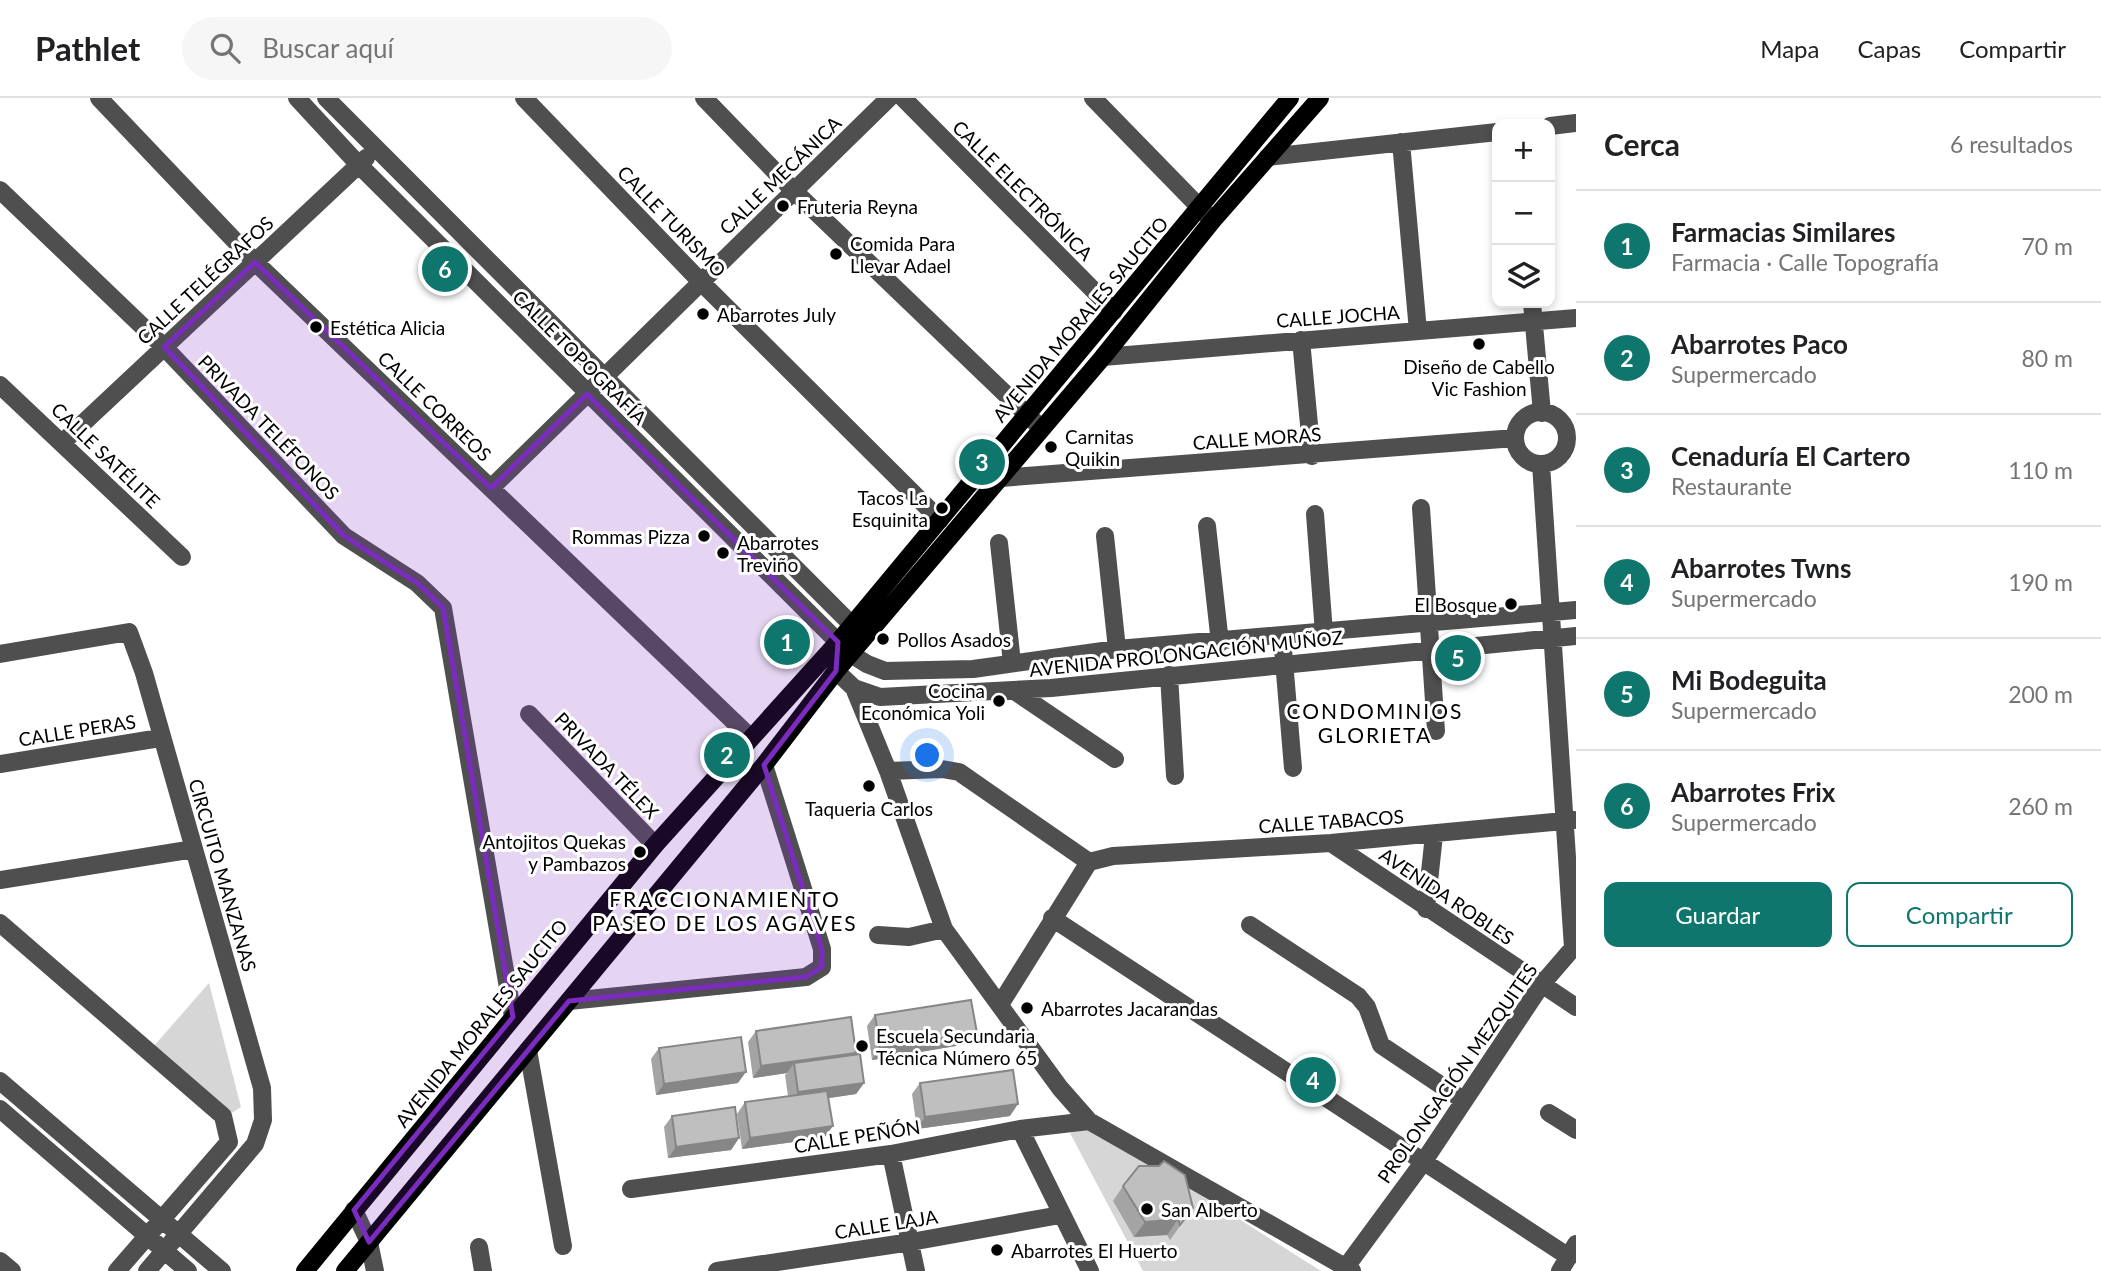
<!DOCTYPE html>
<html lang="es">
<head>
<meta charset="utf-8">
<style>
	:root { --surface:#fff; --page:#f6f6f6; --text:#202124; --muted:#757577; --line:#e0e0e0; --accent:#0f766e }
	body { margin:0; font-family:Lato,sans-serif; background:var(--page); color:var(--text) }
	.controls { position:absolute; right:21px; top:21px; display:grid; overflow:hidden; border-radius:14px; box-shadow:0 4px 10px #0003 }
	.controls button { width:63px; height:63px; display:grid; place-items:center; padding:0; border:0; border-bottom:2px solid var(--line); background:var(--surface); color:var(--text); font:35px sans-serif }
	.you { position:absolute; left:928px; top:658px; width:24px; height:24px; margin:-18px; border:5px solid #fff; border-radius:50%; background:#1a73e8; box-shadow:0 0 0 10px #1a73e833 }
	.badge { display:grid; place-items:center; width:46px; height:46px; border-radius:50%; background:var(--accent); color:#fff; font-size:23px; font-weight:700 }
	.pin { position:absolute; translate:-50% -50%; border:4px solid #fff; box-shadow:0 2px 7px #0006 }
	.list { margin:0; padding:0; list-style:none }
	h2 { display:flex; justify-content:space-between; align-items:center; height:91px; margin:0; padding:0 28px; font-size:30px }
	h2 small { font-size:23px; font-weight:400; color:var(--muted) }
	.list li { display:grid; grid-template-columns:46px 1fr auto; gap:21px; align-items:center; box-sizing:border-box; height:112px; padding:0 28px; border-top:2px solid var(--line) }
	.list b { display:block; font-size:26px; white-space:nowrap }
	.list p { margin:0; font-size:23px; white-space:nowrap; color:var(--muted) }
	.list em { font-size:23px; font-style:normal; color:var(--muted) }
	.actions { display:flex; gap:14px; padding:21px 28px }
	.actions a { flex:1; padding:16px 0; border:2px solid var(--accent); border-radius:14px; text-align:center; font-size:24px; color:var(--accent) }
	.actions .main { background:var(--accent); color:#fff }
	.icon { flex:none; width:38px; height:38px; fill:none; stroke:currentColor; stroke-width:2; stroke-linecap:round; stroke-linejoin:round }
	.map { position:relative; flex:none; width:1576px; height:1173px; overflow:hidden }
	header { display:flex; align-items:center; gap:42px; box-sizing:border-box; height:98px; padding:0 35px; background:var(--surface); border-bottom:2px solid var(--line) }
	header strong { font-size:33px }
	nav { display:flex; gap:38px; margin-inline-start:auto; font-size:24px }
	.search { width:490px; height:63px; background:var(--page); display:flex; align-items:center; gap:18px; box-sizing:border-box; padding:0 24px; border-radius:38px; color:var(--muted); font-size:26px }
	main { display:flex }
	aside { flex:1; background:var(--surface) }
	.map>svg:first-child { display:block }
</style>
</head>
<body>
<header>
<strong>Pathlet</strong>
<div class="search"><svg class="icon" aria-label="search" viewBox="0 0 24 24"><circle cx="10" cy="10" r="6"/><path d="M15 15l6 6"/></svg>Buscar aquí</div>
<nav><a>Mapa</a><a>Capas</a><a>Compartir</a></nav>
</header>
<main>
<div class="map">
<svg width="1576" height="1173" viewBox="0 0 1576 1173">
	<rect width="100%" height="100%" fill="#fff"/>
	<!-- green -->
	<path fill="#d6d6d6" d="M 209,885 L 241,1009 L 230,1016 L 153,949 Z
		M 1092,1028 L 1321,1173 L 1143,1173 L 1070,1035 Z"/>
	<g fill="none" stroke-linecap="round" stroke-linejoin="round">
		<!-- minor -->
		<path stroke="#4f4f4f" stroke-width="18" d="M 99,0 L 255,164 L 750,639
			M 297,0 L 359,67 L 838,544 L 836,573 L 854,590 L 880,599 L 1051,590 L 1576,538
			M 326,0 L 852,527 L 851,556 L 867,566 L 885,573 L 973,571 L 1117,551 L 1576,512
			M 524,0 L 701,184 L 940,422
			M 704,0 L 793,92 L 1041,330
			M 903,0 L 1114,213
			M 1093,0 L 1210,120
			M 1550,28 L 1576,25
			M 1401,44 L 1418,233
			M 1268,59 L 1497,34
			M 0,92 L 164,249 L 344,438 L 417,485 L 443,510 L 513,919
			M 1532,205 L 1542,315
			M 1301,242 L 1312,358
			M 1103,259 L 1576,220
			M 0,287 L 182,459
			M1515 340a26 26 0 1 1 52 0a26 26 0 1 1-52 0Z
			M 63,344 L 366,60
			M 1001,380 L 1515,340
			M 491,390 L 889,0
			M 1421,410 L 1436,633
			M 1315,416 L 1324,535
			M 1207,428 L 1220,545
			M 1105,438 L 1117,551
			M 999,445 L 1012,565
			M 1282,539 L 1293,670
			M 0,556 L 129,534 L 144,575 L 262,990 L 263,1022 L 255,1046 L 147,1173
			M 1169,577 L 1175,678
			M 854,590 L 888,673 L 944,831 L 1060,990 L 1089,1023 L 1352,1173
			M 1013,592 L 1115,661
			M 529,616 L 655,747
			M 0,666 L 160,640
			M 888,673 L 942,671 L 959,674 L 1089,764
			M 1331,745 L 1576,909
			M 1089,764 L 1113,758 L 1331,745 L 1574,722
			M 0,782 L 194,751
			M 1426,811 L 1434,737
			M 1052,820 L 1569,1159
			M 0,825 L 223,1018 L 229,1044 L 117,1173
			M 1250,827 L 1358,898 L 1367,909 L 1381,947 L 1463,1002
			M 878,837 L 909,839 L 944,831
			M 569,903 L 806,879 L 822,869 L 822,851 L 764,667
			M 1001,905 L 1089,764
			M 528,952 L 563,1148
			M 0,983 L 222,1173
			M 0,1011 L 188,1173
			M 1549,1015 L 1576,1032
			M 1020,1031 L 1090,1173
			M 891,1056 L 916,1173
			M 631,1091 L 891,1056 L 1020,1031 L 1089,1023
			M 354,1112 L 369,1144 L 375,1173
			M 479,1149 L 483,1173
			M 0,1163 L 12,1173
			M 717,1173 L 911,1144 L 1060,1117
			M 1343,1173 L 1424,1063 L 1542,886 L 1573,850 L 1541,366
			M 1560,1173 L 1576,1146"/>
		<!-- major -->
		<path stroke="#000" stroke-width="18" d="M 305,1173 L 655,747 L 838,544 L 1290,0
			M 345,1173 L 764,667 L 836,573 L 1103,259 L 1213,122 L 1320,0"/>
	</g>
	<!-- wall -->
	<path fill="#a4a4a4" d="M 875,917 L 968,946 L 872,962 L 867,928 Z
		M 756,933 L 856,955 L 855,957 L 864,985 L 856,996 L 828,1000 L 824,1040 L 742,1051 L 737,1016 L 745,1004 L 788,998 L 785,977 L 787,975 L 753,980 L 748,944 Z
		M 659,950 L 738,985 L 656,997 L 651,961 Z
		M 920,985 L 1010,1018 L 917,1031 L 912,996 Z
		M 672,1018 L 739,1040 L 731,1052 L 668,1060 L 664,1029 Z
		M 1123,1088 L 1193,1110 L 1170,1142 L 1167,1137 L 1134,1139 L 1113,1103 Z"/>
	<!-- shaded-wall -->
	<path fill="#868686" d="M 977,935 L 968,946 L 872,962 L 880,950 Z
		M 856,955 L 848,966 L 794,965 L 787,975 L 753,980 L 761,968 Z
		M 746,974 L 738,985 L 656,997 L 664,986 Z
		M 864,985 L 856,996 L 790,1006 L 798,994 Z
		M 1018,1006 L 1010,1018 L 917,1031 L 925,1019 Z
		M 833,1028 L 824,1040 L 742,1051 L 750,1040 Z
		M 739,1040 L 731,1052 L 668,1060 L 676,1049 Z
		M 1178,1121 L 1167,1137 L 1134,1139 L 1145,1124 Z"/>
	<!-- building -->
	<path fill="#bfbfbf" stroke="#868686" stroke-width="2" d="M 971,902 L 977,935 L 880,950 L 875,917 Z
		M 851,919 L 856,955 L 761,968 L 756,933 Z
		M 741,939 L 746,974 L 664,986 L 659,950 Z
		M 860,956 L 864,985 L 798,994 L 794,965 Z
		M 1013,972 L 1018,1006 L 925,1019 L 920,985 Z
		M 827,993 L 833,1028 L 750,1040 L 745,1004 Z
		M 735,1009 L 739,1040 L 676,1049 L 672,1018 Z
		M 1164,1063 L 1185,1077 L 1193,1110 L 1180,1127 L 1178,1121 L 1145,1124 L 1123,1088 L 1139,1068 L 1159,1068 Z"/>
	<!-- marked area -->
	<path fill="#7b2cbf" fill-opacity="0.2" stroke="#7b2cbf" stroke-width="5" stroke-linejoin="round" d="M 255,164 L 491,390 L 587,296 L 838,544 L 836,573 L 764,667 L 822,851 L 822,869 L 806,879 L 569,903 L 369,1144 L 354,1112 L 513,919 L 443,510 L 417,485 L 344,438 L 164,249 Z"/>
	<!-- markers -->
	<g fill="#000" stroke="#fff" stroke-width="2.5">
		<circle cx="783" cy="108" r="7"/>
		<circle cx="836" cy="156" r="7"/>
		<circle cx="703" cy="216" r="7"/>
		<circle cx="316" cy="229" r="7"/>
		<circle cx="1479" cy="246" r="7"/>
		<circle cx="1051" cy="349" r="7"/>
		<circle cx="942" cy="410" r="7"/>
		<circle cx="704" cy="438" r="7"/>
		<circle cx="723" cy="455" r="7"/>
		<circle cx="1511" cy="506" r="7"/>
		<circle cx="883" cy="541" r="7"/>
		<circle cx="999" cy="603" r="7"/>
		<circle cx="869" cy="688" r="7"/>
		<circle cx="640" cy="754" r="7"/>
		<circle cx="1027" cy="910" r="7"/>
		<circle cx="862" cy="948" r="7"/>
		<circle cx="1147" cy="1111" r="7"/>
		<circle cx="997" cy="1152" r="7"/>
	</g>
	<g text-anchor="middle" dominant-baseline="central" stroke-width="6" stroke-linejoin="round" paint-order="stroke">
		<!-- street labels -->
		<g font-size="19" fill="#000" stroke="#fff">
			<text transform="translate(780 77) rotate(-44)">CALLE MECÁNICA</text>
			<text transform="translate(1023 92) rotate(45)">CALLE ELECTRÓNICA</text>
			<text transform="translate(672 123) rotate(46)">CALLE TURISMO</text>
			<text transform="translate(205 182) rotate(-43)">CALLE TELÉGRAFOS</text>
			<text transform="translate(1338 218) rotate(-4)">CALLE JOCHA</text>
			<text transform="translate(1080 221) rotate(-50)">AVENIDA MORALES SAUCITO</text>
			<text transform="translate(580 259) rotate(45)">CALLE TOPOGRAFÍA</text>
			<text transform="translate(435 308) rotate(44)">CALLE CORREOS</text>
			<text transform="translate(269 329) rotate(46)">PRIVADA TELÉFONOS</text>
			<text transform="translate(1257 340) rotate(-4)">CALLE MORAS</text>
			<text transform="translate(106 357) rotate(44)">CALLE SATÉLITE</text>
			<text transform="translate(1186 555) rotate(-6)">AVENIDA PROLONGACIÓN MUÑOZ</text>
			<text transform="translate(77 632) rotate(-9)">CALLE PERAS</text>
			<text transform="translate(607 667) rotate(46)">PRIVADA TÉLEX</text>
			<text transform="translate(1331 723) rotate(-4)">CALLE TABACOS</text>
			<text transform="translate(223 777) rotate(74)">CIRCUITO MANZANAS</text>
			<text transform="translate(1447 798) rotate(34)">AVENIDA ROBLES</text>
			<text transform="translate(481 925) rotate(-51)">AVENIDA MORALES SAUCITO</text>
			<text transform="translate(1457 975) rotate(-55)">PROLONGACIÓN MEZQUITES</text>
			<text transform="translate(857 1038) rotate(-9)">CALLE PEÑÓN</text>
			<text transform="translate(886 1126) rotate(-9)">CALLE LAJA</text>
		</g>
		<!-- poi labels -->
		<g font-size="19" fill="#000" stroke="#fff" text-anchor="start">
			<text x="797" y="108">Fruteria Reyna</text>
			<text x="850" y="145">Comida Para<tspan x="850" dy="22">Llevar Adael</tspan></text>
			<text x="717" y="216">Abarrotes July</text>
			<text x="330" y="229">Estética Alicia</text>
			<text x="1479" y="268" text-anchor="middle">Diseño de Cabello<tspan x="1479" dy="22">Vic Fashion</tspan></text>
			<text x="1065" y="338">Carnitas<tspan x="1065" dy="22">Quikin</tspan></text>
			<text x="928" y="399" text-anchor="end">Tacos La<tspan x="928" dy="22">Esquinita</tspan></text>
			<text x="690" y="438" text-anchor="end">Rommas Pizza</text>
			<text x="737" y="444">Abarrotes<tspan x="737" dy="22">Treviño</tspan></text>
			<text x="1497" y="506" text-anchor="end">El Bosque</text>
			<text x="897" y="541">Pollos Asados</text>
			<text x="985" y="592" text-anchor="end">Cocina<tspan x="985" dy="22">Económica Yoli</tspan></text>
			<text x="869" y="710" text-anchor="middle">Taqueria Carlos</text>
			<text x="626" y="743" text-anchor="end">Antojitos Quekas<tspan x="626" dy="22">y Pambazos</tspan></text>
			<text x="1041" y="910">Abarrotes Jacarandas</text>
			<text x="876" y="937">Escuela Secundaria<tspan x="876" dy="22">Técnica Número 65</tspan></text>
			<text x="1161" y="1111">San Alberto</text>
			<text x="1011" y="1152">Abarrotes El Huerto</text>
		</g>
		<!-- neighbourhood labels -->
		<g font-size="21" letter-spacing="2" fill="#000" stroke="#fff">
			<text x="1375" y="612">CONDOMINIOS<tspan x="1375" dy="24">GLORIETA</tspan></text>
			<text x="725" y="800">FRACCIONAMIENTO<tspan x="725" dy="24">PASEO DE LOS AGAVES</tspan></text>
		</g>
	</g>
</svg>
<div class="controls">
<button>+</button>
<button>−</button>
<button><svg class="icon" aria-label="layers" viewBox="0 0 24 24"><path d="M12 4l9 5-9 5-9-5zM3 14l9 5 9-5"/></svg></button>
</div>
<div class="you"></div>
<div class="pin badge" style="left:787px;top:544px">1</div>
<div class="pin badge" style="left:727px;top:657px">2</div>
<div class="pin badge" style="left:982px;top:364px">3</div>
<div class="pin badge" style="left:1313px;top:982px">4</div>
<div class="pin badge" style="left:1458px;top:560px">5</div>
<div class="pin badge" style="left:445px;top:171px">6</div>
</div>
<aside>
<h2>Cerca<small>6 resultados</small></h2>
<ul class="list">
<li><span class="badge">1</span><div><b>Farmacias Similares</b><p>Farmacia · Calle Topografía</p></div><em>70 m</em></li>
<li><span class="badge">2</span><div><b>Abarrotes Paco</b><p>Supermercado</p></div><em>80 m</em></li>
<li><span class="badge">3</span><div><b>Cenaduría El Cartero</b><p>Restaurante</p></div><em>110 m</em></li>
<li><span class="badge">4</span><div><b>Abarrotes Twns</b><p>Supermercado</p></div><em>190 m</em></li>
<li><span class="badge">5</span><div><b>Mi Bodeguita</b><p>Supermercado</p></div><em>200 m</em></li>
<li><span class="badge">6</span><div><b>Abarrotes Frix</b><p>Supermercado</p></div><em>260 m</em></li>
</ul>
<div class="actions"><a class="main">Guardar</a><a>Compartir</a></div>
</aside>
</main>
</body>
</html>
